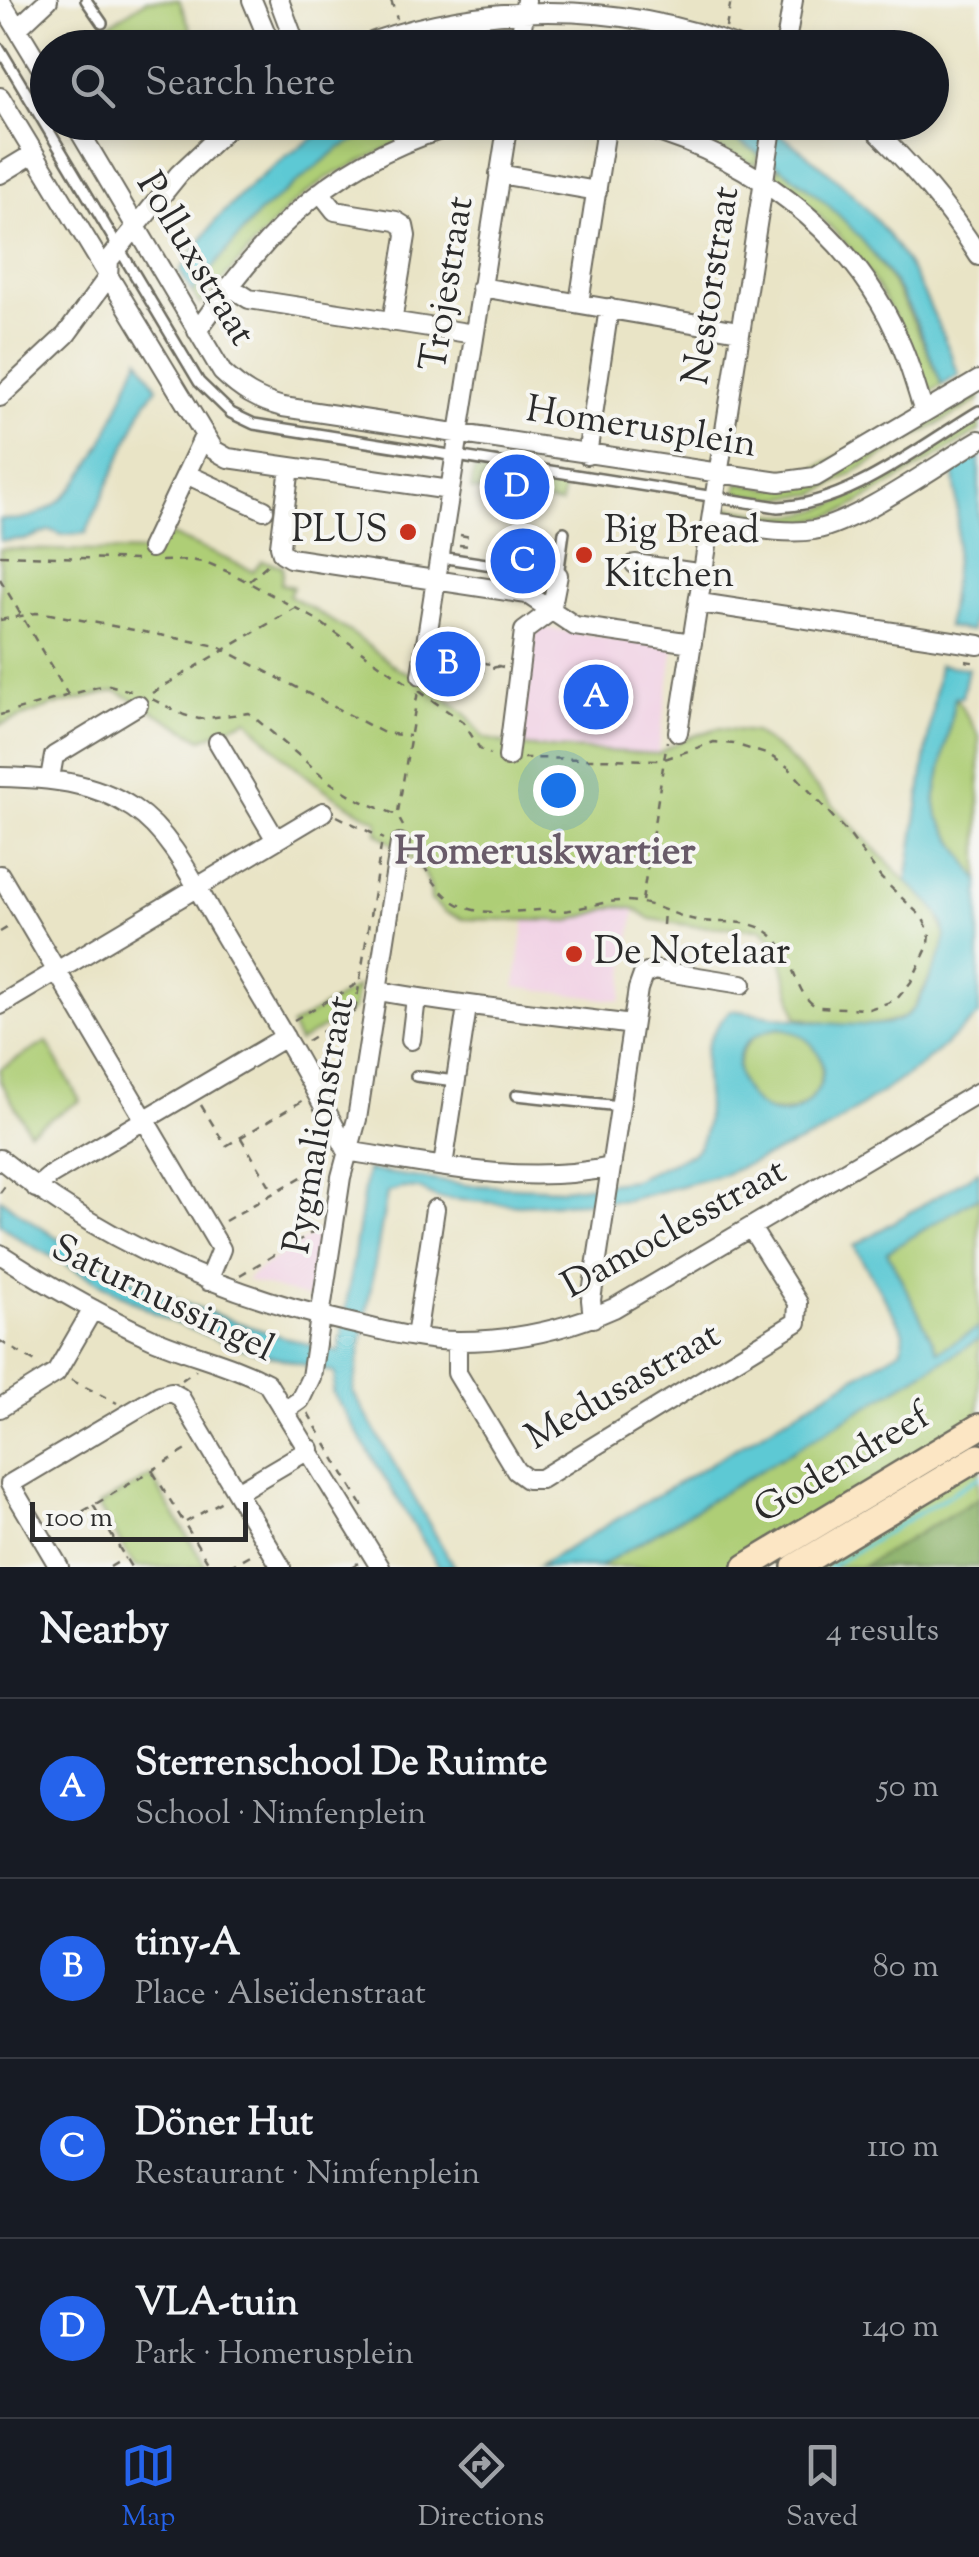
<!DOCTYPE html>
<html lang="en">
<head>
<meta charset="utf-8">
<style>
	:root { --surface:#171b24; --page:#20242c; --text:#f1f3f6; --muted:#9ea1a6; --line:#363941; --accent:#2563eb }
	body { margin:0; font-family:"Sorts Mill Goudy",serif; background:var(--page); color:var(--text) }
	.scale { position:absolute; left:30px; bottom:25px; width:218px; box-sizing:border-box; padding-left:10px; border:5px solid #2b2b2b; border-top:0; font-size:28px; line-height:35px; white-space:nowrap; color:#2b2b2b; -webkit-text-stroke:8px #f6f6f2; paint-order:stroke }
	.you { position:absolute; left:558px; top:790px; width:35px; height:35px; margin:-25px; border:8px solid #fff; border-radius:50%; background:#1a73e8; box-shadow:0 0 0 15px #1a73e833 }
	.badge { display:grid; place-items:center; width:65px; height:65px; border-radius:50%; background:var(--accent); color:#fff; font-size:32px; font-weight:700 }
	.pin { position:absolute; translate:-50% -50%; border:5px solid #fff; box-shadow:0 2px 10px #0006 }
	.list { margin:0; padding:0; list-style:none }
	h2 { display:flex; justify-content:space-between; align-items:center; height:130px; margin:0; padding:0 40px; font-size:42px }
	h2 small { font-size:32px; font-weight:400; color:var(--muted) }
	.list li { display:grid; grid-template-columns:65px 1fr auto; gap:30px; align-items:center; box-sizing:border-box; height:180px; padding:0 40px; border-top:2px solid var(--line) }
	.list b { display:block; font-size:38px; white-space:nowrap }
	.list p { margin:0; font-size:32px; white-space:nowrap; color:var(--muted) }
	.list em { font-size:32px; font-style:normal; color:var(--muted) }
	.icon { flex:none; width:55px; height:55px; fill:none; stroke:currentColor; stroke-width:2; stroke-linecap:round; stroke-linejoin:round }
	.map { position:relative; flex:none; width:979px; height:1567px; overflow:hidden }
	.search { position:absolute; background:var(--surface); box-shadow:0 5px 15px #0003; left:30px; right:30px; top:30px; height:110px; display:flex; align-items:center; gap:25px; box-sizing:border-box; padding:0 35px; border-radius:55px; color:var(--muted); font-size:38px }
	.sheet { height:850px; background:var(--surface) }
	nav { display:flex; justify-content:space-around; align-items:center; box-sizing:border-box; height:140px; border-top:2px solid var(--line); background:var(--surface); font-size:28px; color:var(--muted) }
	nav a { display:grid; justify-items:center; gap:5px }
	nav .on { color:var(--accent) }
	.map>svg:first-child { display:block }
</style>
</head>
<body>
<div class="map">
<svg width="979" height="1567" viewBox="0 0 979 1567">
	<rect width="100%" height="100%" fill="#f6f6f2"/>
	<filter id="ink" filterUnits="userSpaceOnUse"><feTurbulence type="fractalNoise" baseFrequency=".01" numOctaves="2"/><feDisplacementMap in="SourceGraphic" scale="20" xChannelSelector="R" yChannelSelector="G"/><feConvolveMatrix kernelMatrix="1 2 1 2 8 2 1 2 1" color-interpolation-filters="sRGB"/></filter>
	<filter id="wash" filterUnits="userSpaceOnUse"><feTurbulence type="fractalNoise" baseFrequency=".0048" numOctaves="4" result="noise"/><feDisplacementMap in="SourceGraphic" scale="40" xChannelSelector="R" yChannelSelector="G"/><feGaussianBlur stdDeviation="2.25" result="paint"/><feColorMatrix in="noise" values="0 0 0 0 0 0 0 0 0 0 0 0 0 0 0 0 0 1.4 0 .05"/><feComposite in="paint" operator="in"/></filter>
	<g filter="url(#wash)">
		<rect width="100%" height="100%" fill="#e9e4c6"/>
		<!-- built -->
		<path fill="#f1d0e4" d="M 537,627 L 674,647 L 658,754 L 516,746 Z
			M 617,906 L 635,909 L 621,1001 L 515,987 L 525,920 L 570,921 Z
			M 317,1232 L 310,1298 L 246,1280 L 257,1271 Z"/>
		<!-- green -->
		<path fill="#aece76" stroke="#6c7c50" stroke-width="2.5" d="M 147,0 L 179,0 L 198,47 L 94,47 L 88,38 Z
			M 388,123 L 439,123 L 325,179 L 288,208 L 200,305 L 192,292 L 258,214 L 338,149 Z
			M 658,123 L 702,123 L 759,152 L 756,165 Z
			M 778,164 C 867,225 901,288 942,385 L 927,394 C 891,300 860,241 776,181 Z
			M 979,388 L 979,400 L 816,494 L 776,498 L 736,493 L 738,483 L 773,489 Z
			M 979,419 L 979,431 L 847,510 C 809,527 776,523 736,519 L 735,515 L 724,511 L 724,507 C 750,511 775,518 801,514 C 849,508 935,445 979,419 Z
			M 474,470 L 564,484 L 561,504 L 471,490 Z
			M 171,535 L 253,571 L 262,561 L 283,566 L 281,584 L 293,587 L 289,595 L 353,634 L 398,669 L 414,675 L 465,713 L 484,738 L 516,746 L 658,754 L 682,740 L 718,728 L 754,732 L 784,754 L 907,882 L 937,909 L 946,939 L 944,951 L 913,1009 L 903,1018 L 871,1026 L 836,1025 L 797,1017 L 777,944 L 762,929 L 693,926 L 651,919 L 635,909 L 617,906 L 570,921 L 463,919 L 444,912 L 431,900 C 432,867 402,850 377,833 L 378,821 C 328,796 284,761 248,719 L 202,739 L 117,691 L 52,706 L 0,725 L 0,549 L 151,552 Z
			M 955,696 L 979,736 L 979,881 L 938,816 L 935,800 Z
			M 357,987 L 353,1010 L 299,1042 L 291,1026 Z
			M738 1070a42 42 0 1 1 84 0a42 42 0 1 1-84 0Z
			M 47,1042 L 80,1101 L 29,1131 L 0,1080 L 0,1069 Z
			M 979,1196 L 979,1328 L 938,1352 L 887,1252 Z
			M 979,1339 L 979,1421 L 736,1567 L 599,1567 Z
			M 979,1460 L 979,1498 L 862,1567 L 801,1567 Z
			M 151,1476 L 206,1567 L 135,1567 L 98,1506 Z"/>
		<!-- forest -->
		<path fill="#8ab167" stroke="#5a6e49" stroke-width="2.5" d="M 979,1498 L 979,1567 L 862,1567 Z"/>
		<!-- water -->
		<path fill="#5dc9d4" stroke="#447a80" stroke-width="2.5" fill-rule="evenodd" d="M 338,122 L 388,123 L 338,149 L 258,214 L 192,292 L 180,271 L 216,220 L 251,185 L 288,155 Z
			M 702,123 C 719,123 748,117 764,124 C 777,129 790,143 802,151 C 886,212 923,280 959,375 L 942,385 C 931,359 922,331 908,306 C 860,220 789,164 702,123 Z
			M 139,358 L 157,388 L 145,403 L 86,533 L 62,535 L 50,530 L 27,539 L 0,541 L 0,519 C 81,530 113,415 139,358 Z
			M 979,455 L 979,576 L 971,631 L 947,627 C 953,575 963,524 953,471 Z
			M 939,665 L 968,668 L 962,697 L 955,697 L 935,800 L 938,816 L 979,881 L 979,1015 L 919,1067 L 822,1133 L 725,1174 L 627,1200 L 519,1205 L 437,1198 L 419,1189 L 403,1188 L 387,1193 L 353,1392 L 454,1567 L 439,1567 L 333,1393 L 335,1373 L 232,1345 L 166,1319 L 21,1240 L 0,1224 L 0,1198 C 100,1276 217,1322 339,1352 L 367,1170 L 466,1185 L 563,1189 L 633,1180 L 693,1153 C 718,1129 700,1082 706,1051 C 709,1035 720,1022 730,1010 C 767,1014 876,1037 905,1017 C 920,1006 928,981 936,965 C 958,923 936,908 907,882 ZM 779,1028 C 811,1032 837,1064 814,1095 C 768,1158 689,1043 779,1028 Z
			M 979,1171 L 979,1196 L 887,1252 L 938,1351 L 979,1328 L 979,1339 L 599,1567 L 537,1567 L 902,1349 L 904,1332 L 854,1246 Z"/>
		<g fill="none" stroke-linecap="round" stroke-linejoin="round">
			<!-- stream -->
			<path stroke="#5dc9d4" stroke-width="4" d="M 829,1567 L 979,1477"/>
		</g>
	</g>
	<g filter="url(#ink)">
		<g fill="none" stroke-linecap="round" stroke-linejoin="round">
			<defs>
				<path id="lane" d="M 86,0 L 102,23
					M 0,49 L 199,382 L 231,413 L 254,424 L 778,507 C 848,505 920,446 979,411
					M 440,557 L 558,575 L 564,532
					M 416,1076 L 455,1081
					M 517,1095 L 619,1106"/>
				<path id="street" d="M 0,0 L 48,79
					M 252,0 L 272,48
					M 279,0 L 297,48
					M 18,28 L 48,0
					M 355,48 C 479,0 618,0 741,48
					M 519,48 L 526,0
					M 785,48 L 793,0
					M 0,97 L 214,450 L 228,458 L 450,490
					M 74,122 L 222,372 C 241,390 257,400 283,407 L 779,482 L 815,477 L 979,380
					M 621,122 C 742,149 855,230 902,347 C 911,368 917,391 924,412
					M 867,122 C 912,166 946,204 979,256
					M 0,174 L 33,154
					M 499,174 L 597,191
					M 320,192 L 335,211 L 396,221 L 404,226 L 406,236 L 392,322
					M 229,286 L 249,299 L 474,334
					M 481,287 L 739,331
					M 579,303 L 607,122
					M 197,331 C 272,225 337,155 468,122
					M 0,397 L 66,335 L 108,277 L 109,260 L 179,174 L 234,122
					M 587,455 L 609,308
					M 290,467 L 280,546 L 282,553 L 290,558 L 527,594 L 575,626 L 692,643
					M 186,474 L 264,510
					M 713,522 C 745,526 782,535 814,530 C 858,522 938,464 979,440
					M 151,548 L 204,436
					M 635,564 L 704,574
					M 700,603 L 979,645
					M 421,675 L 508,122
					M 678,732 L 773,122
					M 218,742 L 276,840
					M 508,757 L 524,631 L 551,611 L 558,575
					M 0,777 C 46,778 93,781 133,808 C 174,835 197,890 222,931 C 265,1004 309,1075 347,1151 C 433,1165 524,1186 611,1167
					M 50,778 L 54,756 L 138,705
					M 0,875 L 221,1249 L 208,1281
					M 379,991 C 463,1007 547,1013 632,1025
					M 0,1005 L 323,812
					M 411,1040 L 416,998
					M 0,1159 C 103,1243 226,1295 355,1324 C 389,1332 424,1341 459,1341 C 513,1341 565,1330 614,1308 L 979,1092
					M 443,1166 L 467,1007
					M 36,1188 L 51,1175 L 285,1037
					M 0,1254 C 48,1285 98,1314 151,1338 C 189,1355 230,1363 267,1383 L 380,1567
					M 593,1318 L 591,1300 L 638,989 L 643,975 L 654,970 L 742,984
					M 416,1337 L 435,1209
					M 457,1341 L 457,1373 L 516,1471 L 527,1479 L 541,1479 L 797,1322 L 798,1303 L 751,1228
					M 0,1408 L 56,1373 L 93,1309
					M 286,1410 L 300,1400 L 311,1377 L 341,1177 L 357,1119 L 400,843
					M 237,1492 L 310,1449
					M 59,1567 L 10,1484 L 160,1395 L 171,1392 L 180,1397 L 281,1567"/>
				<path id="secondary" d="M 746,1567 L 979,1427
					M 795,1567 L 979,1457"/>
			</defs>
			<!-- lane casing -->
			<use href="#lane" stroke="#6e6c61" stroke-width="14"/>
			<!-- street casing -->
			<use href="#street" stroke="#6e6c61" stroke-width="22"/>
			<!-- secondary casing -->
			<use href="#secondary" stroke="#6e6c61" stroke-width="30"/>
			<!-- path -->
			<path stroke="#6e6c61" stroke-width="2.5" stroke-dasharray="8 8" stroke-linecap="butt" d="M 391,0 L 397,19
				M 726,28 L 731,0
				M 460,535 L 471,537
				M 459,545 L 470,546
				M 0,555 L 138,560
				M 161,561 L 190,560 L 208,563 L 233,574 L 314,618 L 408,684
				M 539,561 L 544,529
				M 0,579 L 68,695
				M 249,581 L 269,563
				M 0,620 L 36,613 L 50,614 L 217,646 L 384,733 L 410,736
				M 965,661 L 979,663
				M 500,666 L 484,670 L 478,685 L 472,685 L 464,677 L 466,664 L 472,660 L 503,667
				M 419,691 L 463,722 L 480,749 L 490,754
				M 152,693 L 295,608
				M 152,699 L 184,715 L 199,719 L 249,713 L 331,783 L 359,800 L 397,815 L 403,826
				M 0,715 L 97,687 L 109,685 L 131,691
				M 398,812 L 418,691
				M 337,816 L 384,839
				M 416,851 C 449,917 471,915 539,910 C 549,910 559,912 570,910 C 593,906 614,898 637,902 C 657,905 676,916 696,920 C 720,925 748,917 769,933 C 795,952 794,998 818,1007 L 869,1009 L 896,1000 L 911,982 L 929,944 L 930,933 L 922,917 L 881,878 L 851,837 L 788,767 L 769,755 L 734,744 L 714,742 L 662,760 L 523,758
				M 642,901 L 667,741
				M 663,925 L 664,911
				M 0,932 L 10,926
				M 355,1011 L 382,840
				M 294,1020 L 360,982
				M 307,1041 L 355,1011
				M 201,1105 L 226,1146 L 302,1101
				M 241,1138 L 273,1191
				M 0,1193 L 6,1185
				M 225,1221 L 326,1163
				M 240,1275 L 315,1231
				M 0,1341 L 37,1363
				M 71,1380 L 117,1403
				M 182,1380 L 196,1370
				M 308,1413 L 322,1437
				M 326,1444 L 365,1510
				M 153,1472 L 211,1567
				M 93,1505 L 131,1567
				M 186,1522 L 222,1501
				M 55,1528 L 190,1448
				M 110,1567 L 125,1558
				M 229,1567 L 254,1553
				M 351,1567 L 360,1562"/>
			<!-- lane -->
			<use href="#lane" stroke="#fff" stroke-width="9"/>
			<!-- street -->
			<use href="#street" stroke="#fff" stroke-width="18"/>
			<!-- secondary -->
			<use href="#secondary" stroke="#fce6c4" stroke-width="25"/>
		</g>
	</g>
	<!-- markers -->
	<g fill="#c8321e" stroke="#f6f6f2" stroke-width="4">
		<circle cx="408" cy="532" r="10"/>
		<circle cx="584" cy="555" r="10"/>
		<circle cx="574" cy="954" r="10"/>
	</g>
	<g text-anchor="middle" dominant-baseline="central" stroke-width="8" stroke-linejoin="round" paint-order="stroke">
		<!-- street labels -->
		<g font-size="38" fill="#2b2b2b" stroke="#f6f6f2">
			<text transform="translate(194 260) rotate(59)">Polluxstraat</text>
			<text transform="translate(449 284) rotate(-81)">Trojestraat</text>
			<text transform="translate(713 286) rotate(-81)">Nestorstraat</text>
			<text transform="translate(641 429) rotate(9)">Homerusplein</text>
			<text transform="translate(321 1125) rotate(-80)">Pygmalionstraat</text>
			<text transform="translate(675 1230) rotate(-29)">Damoclesstraat</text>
			<text transform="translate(162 1300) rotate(26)">Saturnussingel</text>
			<text transform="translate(624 1388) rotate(-30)">Medusastraat</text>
			<text transform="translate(843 1465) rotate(-31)">Godendreef</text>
		</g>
		<!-- poi labels -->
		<g font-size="38" fill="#2b2b2b" stroke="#f6f6f2" text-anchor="start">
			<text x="388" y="532" text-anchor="end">PLUS</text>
			<text x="604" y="533">Big Bread<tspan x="604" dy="44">Kitchen</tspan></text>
			<text x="594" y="954">De Notelaar</text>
		</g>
		<!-- neighbourhood labels -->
		<g font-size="40" font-weight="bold" fill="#695b69" stroke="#f6f6f2">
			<text x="545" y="853">Homeruskwartier</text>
		</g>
	</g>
</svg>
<div class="scale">100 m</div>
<div class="you"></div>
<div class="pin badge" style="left:596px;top:697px">A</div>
<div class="pin badge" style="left:448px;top:664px">B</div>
<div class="pin badge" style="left:523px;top:561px">C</div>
<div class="pin badge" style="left:517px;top:487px">D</div>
<div class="search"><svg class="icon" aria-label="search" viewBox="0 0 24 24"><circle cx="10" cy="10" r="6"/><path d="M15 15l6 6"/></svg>Search here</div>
</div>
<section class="sheet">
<h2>Nearby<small>4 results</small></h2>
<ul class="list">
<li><span class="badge">A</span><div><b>Sterrenschool De Ruimte</b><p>School · Nimfenplein</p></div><em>50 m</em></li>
<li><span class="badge">B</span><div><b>tiny-A</b><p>Place · Alseïdenstraat</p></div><em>80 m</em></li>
<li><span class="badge">C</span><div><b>Döner Hut</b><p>Restaurant · Nimfenplein</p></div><em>110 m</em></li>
<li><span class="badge">D</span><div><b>VLA-tuin</b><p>Park · Homerusplein</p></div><em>140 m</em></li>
</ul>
</section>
<nav>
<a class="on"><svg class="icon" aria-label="map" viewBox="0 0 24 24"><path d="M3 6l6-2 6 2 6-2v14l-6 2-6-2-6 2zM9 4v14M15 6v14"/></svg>Map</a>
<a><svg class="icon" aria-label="directions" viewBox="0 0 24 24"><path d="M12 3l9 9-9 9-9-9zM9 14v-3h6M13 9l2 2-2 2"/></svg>Directions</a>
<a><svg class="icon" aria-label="saved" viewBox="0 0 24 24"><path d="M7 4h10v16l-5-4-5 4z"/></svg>Saved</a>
</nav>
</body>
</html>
